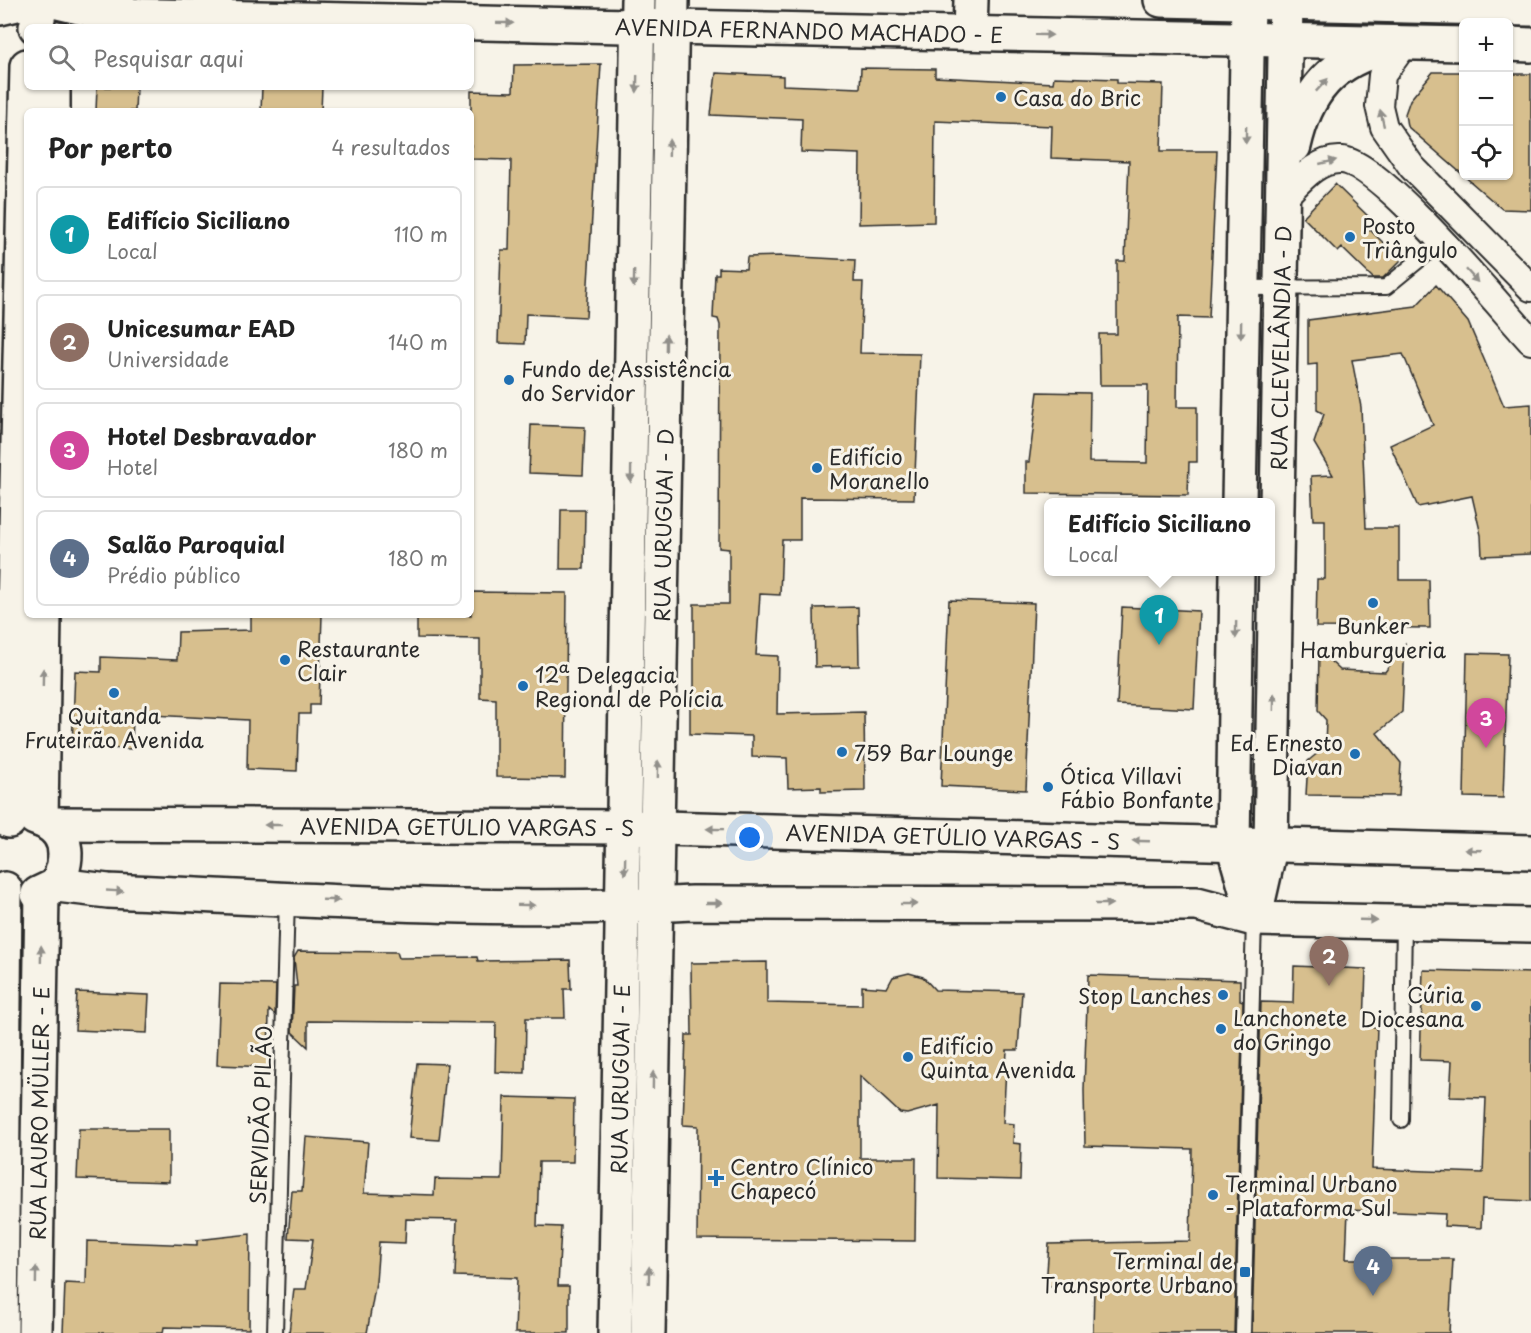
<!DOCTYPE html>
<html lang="pt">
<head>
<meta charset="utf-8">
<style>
  body { margin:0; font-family:"Playpen Sans",sans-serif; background:#f2f2f2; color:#222 }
  .controls { position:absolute; right:18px; top:18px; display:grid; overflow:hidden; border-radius:9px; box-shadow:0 2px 4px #0004 }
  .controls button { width:54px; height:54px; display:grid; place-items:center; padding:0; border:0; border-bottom:2px solid #e0e0e0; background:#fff; color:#222; font:30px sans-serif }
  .you { position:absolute; left:750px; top:838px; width:21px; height:21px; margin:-15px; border:4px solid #fff; border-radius:50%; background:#1a73e8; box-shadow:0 0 0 9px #1a73e833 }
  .badge { display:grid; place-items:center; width:39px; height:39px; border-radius:50%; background:#d93025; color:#fff; font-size:20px; font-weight:700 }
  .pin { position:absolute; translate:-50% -50px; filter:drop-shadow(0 2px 3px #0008) }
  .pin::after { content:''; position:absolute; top:32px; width:21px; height:18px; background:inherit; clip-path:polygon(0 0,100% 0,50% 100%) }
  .popup { position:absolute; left:1044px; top:498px; width:231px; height:78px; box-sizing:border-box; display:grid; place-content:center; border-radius:9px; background:#fff; filter:drop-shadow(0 2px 4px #0005); font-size:20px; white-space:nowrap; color:#767676 }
  .popup b { font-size:22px; color:#222 }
  .popup::after { content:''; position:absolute; left:50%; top:100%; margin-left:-12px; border:12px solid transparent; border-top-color:#fff }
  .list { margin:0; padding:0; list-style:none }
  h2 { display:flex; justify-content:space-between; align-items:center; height:78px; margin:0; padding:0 24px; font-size:26px }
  h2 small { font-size:20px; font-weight:400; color:#767676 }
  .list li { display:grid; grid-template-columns:39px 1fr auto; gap:18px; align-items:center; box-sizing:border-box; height:96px; margin:0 12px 12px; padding:0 12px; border:2px solid #e0e0e0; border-radius:9px }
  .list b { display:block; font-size:22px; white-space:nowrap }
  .list p { margin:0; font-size:20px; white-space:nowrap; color:#767676 }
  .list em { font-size:20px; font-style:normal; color:#767676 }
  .icon { flex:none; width:33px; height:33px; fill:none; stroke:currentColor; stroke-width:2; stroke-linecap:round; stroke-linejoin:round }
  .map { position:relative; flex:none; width:1531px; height:1333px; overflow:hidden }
  .search { position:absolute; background:#fff; box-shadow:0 2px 4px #0004; left:24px; top:24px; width:450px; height:66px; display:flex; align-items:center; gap:15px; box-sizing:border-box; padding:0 21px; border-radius:9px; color:#767676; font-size:22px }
  .panel { position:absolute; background:#fff; box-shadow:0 2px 4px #0004; left:24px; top:108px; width:450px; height:510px; border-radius:9px }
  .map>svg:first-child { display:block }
  .building { fill:#d7bf8e; stroke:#2b2b2b; stroke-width:1.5 }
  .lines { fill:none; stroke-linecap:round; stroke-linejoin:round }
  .service-casing { stroke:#2b2b2b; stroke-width:18 }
  .minor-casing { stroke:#2b2b2b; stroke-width:30 }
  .tertiary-casing { stroke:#2b2b2b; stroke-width:38 }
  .primary-casing { stroke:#2b2b2b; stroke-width:38 }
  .service { stroke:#f7f3e8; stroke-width:14 }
  .minor { stroke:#f7f3e8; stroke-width:26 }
  .tertiary { stroke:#f7f3e8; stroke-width:33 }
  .primary { stroke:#f7f3e8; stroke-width:33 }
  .oneway { fill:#918f8a }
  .poi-dot { fill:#1f6fb2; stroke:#f7f3e8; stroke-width:2 }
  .labels { text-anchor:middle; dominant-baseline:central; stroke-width:6; stroke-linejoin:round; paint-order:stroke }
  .street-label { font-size:21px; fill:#2b2b2b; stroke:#f7f3e8 }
  .poi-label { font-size:21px; fill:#2b2b2b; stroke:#f7f3e8; text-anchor:start }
</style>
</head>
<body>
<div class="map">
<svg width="1531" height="1333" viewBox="0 0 1531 1333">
  <rect width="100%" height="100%" fill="#f7f3e8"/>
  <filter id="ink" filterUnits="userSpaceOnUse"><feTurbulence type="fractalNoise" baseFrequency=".0167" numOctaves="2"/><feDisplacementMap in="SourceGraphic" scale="12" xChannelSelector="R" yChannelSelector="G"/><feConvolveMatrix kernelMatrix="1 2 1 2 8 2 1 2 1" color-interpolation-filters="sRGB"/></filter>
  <g filter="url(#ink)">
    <!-- building -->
    <path class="building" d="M 601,64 L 586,317 L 526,314 L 525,344 L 498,343 L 501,250 L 509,250 L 511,160 L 471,159 L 471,91 L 513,92 L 514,65 Z
      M 861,68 L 935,69 L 935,77 L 1053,83 L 1054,77 L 1117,79 L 1117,83 L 1163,84 L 1161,151 L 1217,151 L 1209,318 L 1178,317 L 1177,407 L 1197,407 L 1197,462 L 1189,462 L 1188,495 L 1026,493 L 1026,462 L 1029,462 L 1038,392 L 1090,393 L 1089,462 L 1147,463 L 1148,385 L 1100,385 L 1099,334 L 1117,334 L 1117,261 L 1125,261 L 1129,161 L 1051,158 L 1052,126 L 935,121 L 934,222 L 859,224 L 860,154 L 801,152 L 802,119 L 711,115 L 716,73 L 783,76 L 783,85 L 860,88 Z
      M 1433,72 L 1464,72 L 1464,176 L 1509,176 L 1509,74 L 1531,74 L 1531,210 L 1502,209 L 1407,126 L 1405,114 L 1410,100 Z
      M 97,87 L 136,87 L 135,111 L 96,111 Z
      M 262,87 L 322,87 L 321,111 L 261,111 Z
      M 1335,184 L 1372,220 L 1366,226 L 1401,260 L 1383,278 L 1373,278 L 1342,248 L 1338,252 L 1303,217 Z
      M 782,256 L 855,260 L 854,282 L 863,282 L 860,353 L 920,354 L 914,499 L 800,498 L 800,540 L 782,540 L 780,595 L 760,594 L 756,655 L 778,656 L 777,714 L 864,712 L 865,791 L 821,792 L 821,787 L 788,788 L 787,758 L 752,757 L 752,736 L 690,734 L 690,700 L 694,700 L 694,604 L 729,604 L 729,549 L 719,548 L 720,325 L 718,319 L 713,318 L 715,274 L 719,274 L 719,268 L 746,269 L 747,257 Z
      M 1436,285 L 1468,322 L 1504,406 L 1531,404 L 1531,554 L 1482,556 L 1481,535 L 1472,496 L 1418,507 L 1390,445 L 1433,425 L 1403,354 L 1352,360 L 1361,407 L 1366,528 L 1399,528 L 1399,580 L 1429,580 L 1430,628 L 1316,627 L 1317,579 L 1325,579 L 1325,520 L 1313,520 L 1311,476 L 1333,475 L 1314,443 L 1324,414 L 1317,410 L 1317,364 L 1308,365 L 1308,320 L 1416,306 Z
      M 531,425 L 585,427 L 583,475 L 529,473 Z
      M 561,510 L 585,510 L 584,569 L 560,569 Z
      M 471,592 L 567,593 L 565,778 L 496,777 L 496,699 L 480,698 L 480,639 L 417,638 L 417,615 L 471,615 Z
      M 949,600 L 1034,603 L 1026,790 L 941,786 Z
      M 858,607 L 859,666 L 815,667 L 814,608 Z
      M 1122,607 L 1199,611 L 1194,709 L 1117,705 Z
      M 251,615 L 322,615 L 319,705 L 310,705 L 310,714 L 299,714 L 297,771 L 247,769 L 248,720 L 133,714 L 132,749 L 72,747 L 75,671 L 101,672 L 101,657 L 177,660 L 178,632 L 251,630 Z
      M 1405,644 L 1402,712 L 1377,733 L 1401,763 L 1399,796 L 1306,795 L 1308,761 L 1325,747 L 1326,720 L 1318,711 L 1319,651 L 1340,670 L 1385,672 Z
      M 1467,653 L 1508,654 L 1503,798 L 1464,797 Z
      M 298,951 L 397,952 L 399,958 L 477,957 L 478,961 L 570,960 L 571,989 L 564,989 L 565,1018 L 526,1018 L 525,1073 L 495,1072 L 496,1023 L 308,1021 L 308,1047 L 292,1032 L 294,986 L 297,986 L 294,958 Z
      M 767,962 L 767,1003 L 862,1005 L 862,986 L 887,988 L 893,977 L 909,973 L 923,977 L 935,990 L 1022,992 L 1018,1050 L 1007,1050 L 1003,1123 L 1014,1124 L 1013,1143 L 1021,1144 L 1020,1180 L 938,1178 L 939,1105 L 907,1114 L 900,1113 L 860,1076 L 860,1158 L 916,1158 L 915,1241 L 697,1239 L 698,1126 L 683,1125 L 686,1035 L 692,1035 L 691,963 Z
      M 1294,966 L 1366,969 L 1364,1026 L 1377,1027 L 1372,1169 L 1483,1173 L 1486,1098 L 1450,1097 L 1452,1061 L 1420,1060 L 1423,970 L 1531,973 L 1531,1201 L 1482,1199 L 1481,1228 L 1444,1226 L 1445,1214 L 1348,1210 L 1346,1259 L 1453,1259 L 1449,1333 L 1252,1333 L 1261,1002 L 1293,1003 Z
      M 1088,975 L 1240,980 L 1240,1000 L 1243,1001 L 1234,1333 L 1093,1333 L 1094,1286 L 1046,1286 L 1049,1244 L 1190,1241 L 1192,1149 L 1085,1146 L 1084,1090 Z
      M 220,984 L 276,985 L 275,1015 L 269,1010 L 268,1067 L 217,1065 Z
      M 77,992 L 149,995 L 147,1033 L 75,1030 Z
      M 417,1063 L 447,1064 L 439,1140 L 409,1138 Z
      M 504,1097 L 574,1099 L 573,1162 L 539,1162 L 537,1226 L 561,1227 L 558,1286 L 569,1286 L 569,1333 L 515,1333 L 517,1278 L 455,1276 L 457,1220 L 406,1219 L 405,1243 L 379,1242 L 376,1282 L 367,1333 L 289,1333 L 294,1289 L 306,1289 L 313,1239 L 288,1238 L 292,1191 L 302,1191 L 306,1137 L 368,1142 L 364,1193 L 434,1195 L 435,1179 L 502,1180 Z
      M 79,1129 L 169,1129 L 169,1182 L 77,1179 Z
      M 250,1234 L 249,1329 L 164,1327 L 163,1333 L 63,1333 L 65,1283 L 86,1284 L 87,1241 L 197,1245 L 197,1240 Z"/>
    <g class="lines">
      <defs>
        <path id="service" d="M 1243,288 L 1386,287 L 1441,242
          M 1401,1120 L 1404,921
          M 275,1333 L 287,898
          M 1243,1333 L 1254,919"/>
        <path id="minor" d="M 1406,42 L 1382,75 L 1379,106 L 1384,127 L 1412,167 L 1531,288
          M 1283,198 C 1299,182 1317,158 1342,160 C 1381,163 1499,306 1531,341"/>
        <g id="tertiary">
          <path id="s1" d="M 49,0 L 113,15 L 1464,44"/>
          <path d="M 1161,0 L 1531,9"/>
          <path d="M 0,8 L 34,0"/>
          <path d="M 36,27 L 42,0"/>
          <path d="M 970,33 L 971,0"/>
          <path d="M 1508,44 L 1531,45"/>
          <path d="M 53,111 L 53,87"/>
          <path d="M 1294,146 C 1306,92 1332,60 1388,47"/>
          <path d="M 1239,502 L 1248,0"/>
          <path d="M 1237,572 L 1233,844 L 1253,914"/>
          <path d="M 35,818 C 70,829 70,857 57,885 L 38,894"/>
          <path d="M 41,820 L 44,615"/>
          <path d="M 9,821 L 27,66"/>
          <path id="s2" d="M 50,824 L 626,827 L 1531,852"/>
          <path d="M 57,885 L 108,891 C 302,899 498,914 692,903 L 1197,904 L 1254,919 L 1531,925"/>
          <path id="s3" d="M 1254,919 L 1271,844 L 1286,0"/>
          <path d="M 1,1333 L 5,889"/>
          <path id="s4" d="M 35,1333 L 42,893"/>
        </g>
        <g id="primary">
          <path id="s5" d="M 615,1333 L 638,0"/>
          <path id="s6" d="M 648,1333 L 672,0"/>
        </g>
      </defs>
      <!-- service casing -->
      <use href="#service" class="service-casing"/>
      <!-- minor casing -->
      <use href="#minor" class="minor-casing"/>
      <!-- tertiary casing -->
      <use href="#tertiary" class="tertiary-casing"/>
      <!-- primary casing -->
      <use href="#primary" class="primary-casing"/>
      <!-- service -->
      <use href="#service" class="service"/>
      <!-- minor -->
      <use href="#minor" class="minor"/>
      <!-- tertiary -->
      <use href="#tertiary" class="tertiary"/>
      <!-- primary -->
      <use href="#primary" class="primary"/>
    </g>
    <!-- one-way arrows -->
    <defs><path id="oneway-solid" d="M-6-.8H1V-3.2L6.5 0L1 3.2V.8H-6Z" transform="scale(1.5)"/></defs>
    <g class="oneway">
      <use href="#oneway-solid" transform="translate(505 23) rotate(1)"/>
      <use href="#oneway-solid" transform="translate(1044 35) rotate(1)"/>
      <use href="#oneway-solid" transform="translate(637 84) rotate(91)"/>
      <use href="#oneway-solid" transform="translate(1322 85) rotate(-47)"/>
      <use href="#oneway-solid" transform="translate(1382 118) rotate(-103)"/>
      <use href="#oneway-solid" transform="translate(1246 135) rotate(91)"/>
      <use href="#oneway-solid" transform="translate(669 148) rotate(-89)"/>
      <use href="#oneway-solid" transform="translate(1328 162) rotate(-13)"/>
      <use href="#oneway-solid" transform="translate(1472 276) rotate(48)"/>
      <use href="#oneway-solid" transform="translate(634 279) rotate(91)"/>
      <use href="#oneway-solid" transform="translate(1241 330) rotate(91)"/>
      <use href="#oneway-solid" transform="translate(666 343) rotate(-89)"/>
      <use href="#oneway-solid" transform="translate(631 474) rotate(91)"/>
      <use href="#oneway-solid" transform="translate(1236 630) rotate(91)"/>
      <use href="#oneway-solid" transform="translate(43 677) rotate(-89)"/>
      <use href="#oneway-solid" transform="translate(1274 702) rotate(-89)"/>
      <use href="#oneway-solid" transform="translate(658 769) rotate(-89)"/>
      <use href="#oneway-solid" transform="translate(273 825) rotate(180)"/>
      <use href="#oneway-solid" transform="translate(715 829) rotate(-179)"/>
      <use href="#oneway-solid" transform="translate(1141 841) rotate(-178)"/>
      <use href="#oneway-solid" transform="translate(1473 850) rotate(-178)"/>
      <use href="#oneway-solid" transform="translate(625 866) rotate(91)"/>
      <use href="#oneway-solid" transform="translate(115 891) rotate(3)"/>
      <use href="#oneway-solid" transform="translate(331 900) rotate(2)"/>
      <use href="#oneway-solid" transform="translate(714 903)"/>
      <use href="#oneway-solid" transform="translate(909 904)"/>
      <use href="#oneway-solid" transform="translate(1104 904)"/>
      <use href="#oneway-solid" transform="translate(526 905) rotate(1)"/>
      <use href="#oneway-solid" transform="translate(1368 920) rotate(2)"/>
      <use href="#oneway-solid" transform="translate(41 954) rotate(-89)"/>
      <use href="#oneway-solid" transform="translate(653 1080) rotate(-89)"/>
      <use href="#oneway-solid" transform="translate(36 1275) rotate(-89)"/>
      <use href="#oneway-solid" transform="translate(649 1275) rotate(-89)"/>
    </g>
  </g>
  <!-- markers -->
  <g class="poi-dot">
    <circle cx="1001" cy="97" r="6"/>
    <circle cx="1350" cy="237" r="6"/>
    <circle cx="509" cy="380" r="6"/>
    <circle cx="817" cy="468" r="6"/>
    <circle cx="1373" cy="603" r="6"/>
    <circle cx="285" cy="660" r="6"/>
    <circle cx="523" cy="686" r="6"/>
    <circle cx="114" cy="693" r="6"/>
    <circle cx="842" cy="752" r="6"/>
    <circle cx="1355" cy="754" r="6"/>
    <circle cx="1048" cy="787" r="6"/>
    <circle cx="1223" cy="995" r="6"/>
    <circle cx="1476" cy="1006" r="6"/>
    <circle cx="1221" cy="1029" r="6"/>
    <circle cx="908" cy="1057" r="6"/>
    <path d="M713 1169h6v6h6v6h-6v6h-6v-6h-6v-6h6z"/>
    <circle cx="1213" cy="1195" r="6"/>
    <rect x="1239" y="1266" width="12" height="12" rx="3"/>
  </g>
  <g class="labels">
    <!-- street labels -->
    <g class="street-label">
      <text stroke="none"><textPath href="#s1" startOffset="762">AVENIDA FERNANDO MACHADO - E</textPath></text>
      <text stroke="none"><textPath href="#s3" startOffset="573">RUA CLEVELÂNDIA - D</textPath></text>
      <text stroke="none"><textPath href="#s6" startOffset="808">RUA URUGUAI - D</textPath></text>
      <text stroke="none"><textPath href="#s2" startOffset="417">AVENIDA GETÚLIO VARGAS - S</textPath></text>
      <text stroke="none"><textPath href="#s2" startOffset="903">AVENIDA GETÚLIO VARGAS - S</textPath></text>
      <text stroke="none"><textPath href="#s5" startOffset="254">RUA URUGUAI - E</textPath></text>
      <text stroke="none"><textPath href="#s4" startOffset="220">RUA LAURO MÜLLER - E</textPath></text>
      <text transform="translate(260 1115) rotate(-88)">SERVIDÃO PILÃO</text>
    </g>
    <!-- poi labels -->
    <g class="poi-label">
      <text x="1013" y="97">Casa do Bric</text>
      <text x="1362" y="225">Posto<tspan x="1362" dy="24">Triângulo</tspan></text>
      <text x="521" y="368">Fundo de Assistência<tspan x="521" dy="24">do Servidor</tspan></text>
      <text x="829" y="456">Edifício<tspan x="829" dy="24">Moranello</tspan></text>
      <text x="1373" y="625" text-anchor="middle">Bunker<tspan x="1373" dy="24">Hamburgueria</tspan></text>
      <text x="297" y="648">Restaurante<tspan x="297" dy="24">Clair</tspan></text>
      <text x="535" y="674">12ª Delegacia<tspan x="535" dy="24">Regional de Polícia</tspan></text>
      <text x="114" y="715" text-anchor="middle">Quitanda<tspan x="114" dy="24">Fruteirão Avenida</tspan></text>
      <text x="1343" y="742" text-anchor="end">Ed. Ernesto<tspan x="1343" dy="24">Diavan</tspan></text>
      <text x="854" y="752">759 Bar Lounge</text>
      <text x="1060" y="775">Ótica Villavi<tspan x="1060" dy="24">Fábio Bonfante</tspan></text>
      <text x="1464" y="994" text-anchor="end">Cúria<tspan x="1464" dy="24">Diocesana</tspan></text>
      <text x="1211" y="995" text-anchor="end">Stop Lanches</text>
      <text x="1233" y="1017">Lanchonete<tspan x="1233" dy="24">do Gringo</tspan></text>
      <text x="920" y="1045">Edifício<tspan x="920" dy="24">Quinta Avenida</tspan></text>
      <text x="730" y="1166">Centro Clínico<tspan x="730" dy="24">Chapecó</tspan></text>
      <text x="1225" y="1183">Terminal Urbano<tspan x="1225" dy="24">- Plataforma Sul</tspan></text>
      <text x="1233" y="1260" text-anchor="end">Terminal de<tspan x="1233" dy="24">Transporte Urbano</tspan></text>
    </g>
  </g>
</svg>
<div class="controls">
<button>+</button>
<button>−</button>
<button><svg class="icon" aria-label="locate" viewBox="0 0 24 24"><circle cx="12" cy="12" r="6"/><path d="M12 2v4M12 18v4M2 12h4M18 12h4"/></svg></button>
</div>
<div class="you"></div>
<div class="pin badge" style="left:1159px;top:645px;background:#0f9aa8">1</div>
<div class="popup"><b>Edifício Siciliano</b>Local</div>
<div class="pin badge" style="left:1329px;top:986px;background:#8d6e63">2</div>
<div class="pin badge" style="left:1486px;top:748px;background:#d1479c">3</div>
<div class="pin badge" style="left:1373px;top:1296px;background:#5c6f8a">4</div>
<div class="search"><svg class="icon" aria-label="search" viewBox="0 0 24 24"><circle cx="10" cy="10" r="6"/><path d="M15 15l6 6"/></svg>Pesquisar aqui</div>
<section class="panel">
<h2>Por perto<small>4 resultados</small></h2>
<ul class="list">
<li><span class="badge" style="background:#0f9aa8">1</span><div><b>Edifício Siciliano</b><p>Local</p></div><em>110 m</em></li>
<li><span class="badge" style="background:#8d6e63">2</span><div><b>Unicesumar EAD</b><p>Universidade</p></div><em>140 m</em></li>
<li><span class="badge" style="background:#d1479c">3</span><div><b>Hotel Desbravador</b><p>Hotel</p></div><em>180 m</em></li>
<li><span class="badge" style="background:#5c6f8a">4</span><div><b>Salão Paroquial</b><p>Prédio público</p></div><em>180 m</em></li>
</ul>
</section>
</div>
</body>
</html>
